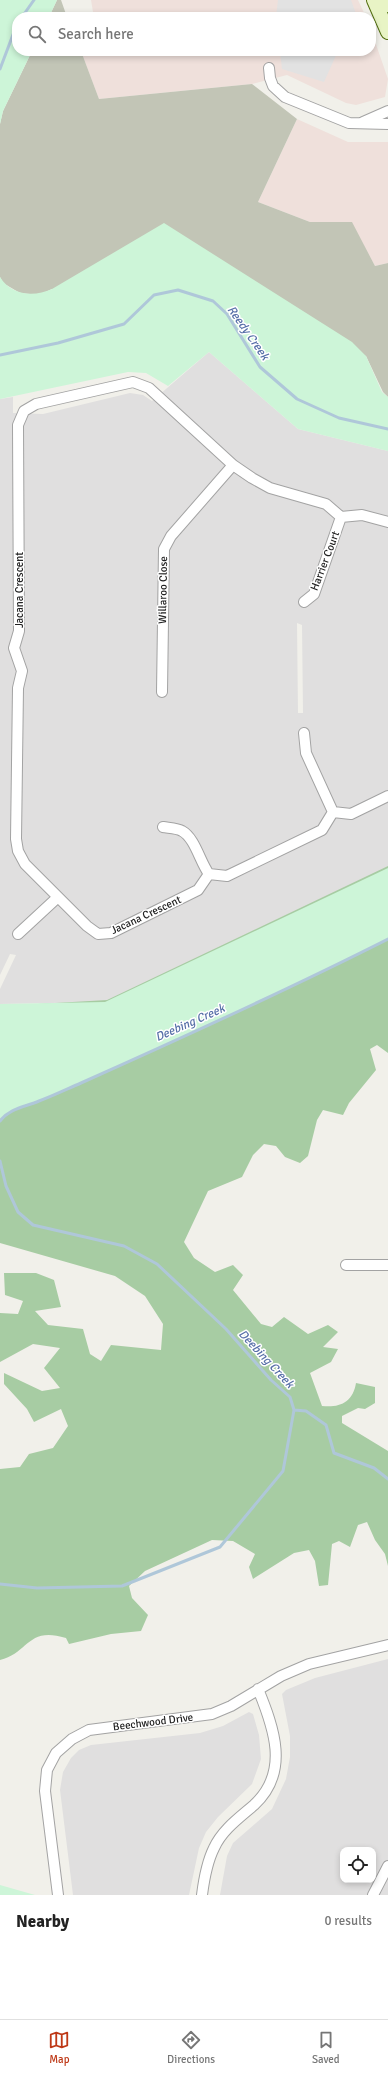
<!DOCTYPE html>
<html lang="en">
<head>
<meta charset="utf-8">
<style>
  body { margin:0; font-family:Signika,sans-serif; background:#f2f2f2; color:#222 }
  .controls { position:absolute; right:12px; bottom:12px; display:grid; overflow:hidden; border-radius:8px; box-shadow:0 2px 6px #0003 }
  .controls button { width:36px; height:36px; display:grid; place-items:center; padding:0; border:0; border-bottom:1px solid #e0e0e0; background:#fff; color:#222; font:20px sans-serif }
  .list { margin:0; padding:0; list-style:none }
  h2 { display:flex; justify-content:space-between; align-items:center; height:52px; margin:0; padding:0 16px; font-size:17px }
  h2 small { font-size:13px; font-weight:400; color:#767676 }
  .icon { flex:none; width:22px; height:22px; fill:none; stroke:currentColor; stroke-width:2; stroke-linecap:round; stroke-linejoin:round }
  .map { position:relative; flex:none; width:388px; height:1895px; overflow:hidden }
  .search { position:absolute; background:#fff; box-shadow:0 2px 6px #0003; left:12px; right:12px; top:12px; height:44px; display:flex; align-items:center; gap:10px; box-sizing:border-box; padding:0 14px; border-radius:16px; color:#767676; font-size:15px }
  .sheet { height:124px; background:#fff }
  nav { display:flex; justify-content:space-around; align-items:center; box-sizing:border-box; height:56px; border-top:1px solid #e0e0e0; background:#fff; font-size:11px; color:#767676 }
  nav a { display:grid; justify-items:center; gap:2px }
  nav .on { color:#be3816 }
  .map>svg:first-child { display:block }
  .residential { fill:#e0dfdf; fill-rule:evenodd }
  .commercial { fill:#efe0db }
  .construction { fill:#c2c5b6 }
  .forest { fill:#a7cca3 }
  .park { fill:#cdf5d8 }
  .parking { fill:#e2e2e2 }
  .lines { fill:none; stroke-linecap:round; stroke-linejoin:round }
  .stream { stroke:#afc7d9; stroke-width:3 }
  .minor-casing { stroke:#a3a3a3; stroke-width:12 }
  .secondary-casing { stroke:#537011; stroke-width:16 }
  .minor { stroke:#fff; stroke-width:10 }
  .secondary { stroke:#e8f4c5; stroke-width:14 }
  .labels { text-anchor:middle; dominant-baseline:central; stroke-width:3; stroke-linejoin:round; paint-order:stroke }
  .street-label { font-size:11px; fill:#222; stroke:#fff }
  .water-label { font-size:12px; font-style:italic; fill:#576fa8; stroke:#fff }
</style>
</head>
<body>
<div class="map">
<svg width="388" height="1895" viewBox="0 0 388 1895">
  <rect width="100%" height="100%" fill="#f1f0ea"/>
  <!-- residential -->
  <path class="residential" d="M 209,352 L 298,429 L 388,451 L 388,868 L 105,1002 L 0,1004 L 0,989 L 16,955 L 10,954 L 0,975 L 0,399 L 13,397 L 13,413 L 43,414 L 130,393 L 143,395 L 152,401 ZM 297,623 L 302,625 L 303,713 L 298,713 Z
    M 388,1659 L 388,1895 L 220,1895 L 227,1856 L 233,1843 L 272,1809 L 286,1779 L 290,1757 L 290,1736 L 282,1694 L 286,1690 L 315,1678 ZM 343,1850 L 373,1850 L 373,1880 L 343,1880 Z
    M 249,1712 L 253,1714 L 259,1735 L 261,1759 L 252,1784 L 218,1817 L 206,1832 L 199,1848 L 189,1895 L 73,1895 L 60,1790 L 63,1772 L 71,1758 L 79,1750 L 91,1745 L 200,1733 L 223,1726 Z"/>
  <!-- commercial -->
  <path class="commercial" d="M 91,0 L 358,0 L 366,17 L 78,17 L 93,12 Z
    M 371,30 L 388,79 L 385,97 L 356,105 L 346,103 L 287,75 L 252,84 L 99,99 L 81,51 L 371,51 Z
    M 297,119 L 348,142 L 388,142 L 388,263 L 375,266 L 351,222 L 310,222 L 258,202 Z"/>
  <!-- construction -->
  <path class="construction" d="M 57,0 L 61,0 L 67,17 L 49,17 Z
    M 32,51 L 81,51 L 99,99 L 252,84 L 297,119 L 258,202 L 310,222 L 352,222 L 375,266 L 388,263 L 388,397 L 383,392 L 366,356 L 52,289 L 39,295 L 20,293 L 3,283 L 0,277 L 0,124 L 3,111 Z"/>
  <!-- forest -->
  <path class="forest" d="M 388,866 L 388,1053 L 377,1045 L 370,1049 L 376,1070 L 349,1103 L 343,1115 L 323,1110 L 317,1120 L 308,1156 L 300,1163 L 285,1157 L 276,1146 L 264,1144 L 253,1155 L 242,1177 L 208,1191 L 184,1242 L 194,1258 L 215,1272 L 233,1265 L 243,1275 L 233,1290 L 261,1324 L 272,1327 L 284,1317 L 308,1334 L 328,1325 L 338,1332 L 323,1347 L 338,1349 L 331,1362 L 310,1373 L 322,1406 C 340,1408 353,1402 356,1383 L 375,1387 L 375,1403 L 365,1409 L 358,1408 L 342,1416 L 342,1423 L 388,1451 L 388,1566 L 385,1554 L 375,1540 L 367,1522 L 358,1525 L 350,1547 L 339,1541 L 332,1544 L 328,1585 L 319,1586 L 315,1561 L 309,1550 L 294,1553 L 253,1579 L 249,1567 L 255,1554 L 233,1541 L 212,1540 L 145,1571 L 129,1586 L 132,1598 L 148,1615 L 141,1631 L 111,1634 L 69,1644 L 66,1638 C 27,1626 29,1653 0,1660 L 0,1469 L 20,1467 L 29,1454 L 53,1448 L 68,1426 L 61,1409 L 34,1422 L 27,1409 L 4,1384 L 4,1373 L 42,1391 L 60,1388 L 44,1368 L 60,1348 L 33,1344 L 0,1362 L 0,1313 L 18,1314 L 23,1301 L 5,1295 L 4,1273 L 36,1273 L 54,1280 L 61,1307 L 35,1311 L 48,1325 L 83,1329 L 90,1354 L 101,1361 L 111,1345 L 161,1350 L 163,1324 L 145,1296 L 115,1276 L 0,1243 L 0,1046 L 38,1004 L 107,1000 Z"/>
  <!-- park -->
  <path class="park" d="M 0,0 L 57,0 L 49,17 L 17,17 L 17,51 L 32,51 L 3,111 L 0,124 Z
    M 164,223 L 352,342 L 366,356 L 382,392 L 388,397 L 388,451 L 298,429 L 209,352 L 168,386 L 146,373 L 128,372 L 0,399 L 0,277 C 12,296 34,297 52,289 Z
    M 388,868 L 388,939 C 287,990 184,1037 81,1083 C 67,1089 53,1096 39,1101 C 25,1107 10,1108 0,1121 L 0,1004 L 105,1002 Z
    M 0,1885 L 35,1895 L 0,1895 Z"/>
  <!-- parking -->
  <path class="parking" d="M 278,0 L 351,0 L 357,17 L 276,17 Z
    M 280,51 L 338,51 L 324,82 L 282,69 Z"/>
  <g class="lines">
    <!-- stream -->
    <path class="stream" d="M 22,17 L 34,0
      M 0,69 L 17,24
      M 0,355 L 58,343 L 124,324 L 154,295 L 178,290 L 213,301 L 227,314 L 260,367 L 297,399 L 339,418 L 388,429
      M 0,1121 C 10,1108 25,1107 39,1101 C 53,1096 67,1089 81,1083 C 184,1037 287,990 388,939
      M 0,1161 L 6,1186 L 18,1212 L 33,1225 L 124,1246 L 157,1264 L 226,1329 L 271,1380 L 290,1397 L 294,1410 L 283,1471 L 220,1547 L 122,1586 L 37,1588 L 0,1584
      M 294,1410 L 306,1411 L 326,1425 L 334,1453 L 374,1468 L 388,1479"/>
    <defs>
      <path id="minor" d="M 269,68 L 270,78 L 273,86 L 285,97 L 349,123 L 388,124
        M 363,122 L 388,111
        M 388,522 L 362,515 L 341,517 L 326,504 L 270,488 L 252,478 L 233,465 L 149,388 L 133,382 L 36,404 L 24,411 L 18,425 L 19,631 L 14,648 L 22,671 L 18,688 L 16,839 L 18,851 L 25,864 L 87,926 L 98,934 L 111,933 L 198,890 L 209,874 L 227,876 L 322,830 L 333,812 L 351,814 L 388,796
        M 304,602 L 314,594 L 341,517
        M 162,692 L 164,549 L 171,536 L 233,465
        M 304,733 L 306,753 L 333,812
        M 163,827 C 168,828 177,828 182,831 C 195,838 200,862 209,874
        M 18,934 L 58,897
        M 346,1265 L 388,1265
        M 58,1895 L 45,1791 L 47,1770 L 56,1753 L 72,1739 L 89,1730 L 212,1714 L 231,1706 L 281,1676 L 309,1664 L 388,1645
        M 202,1895 C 204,1879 207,1862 214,1848 C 222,1830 239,1818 254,1805 C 290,1772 274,1728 258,1689
        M 373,1895 L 388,1866"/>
      <path id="secondary" d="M 374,0 L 388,32
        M 385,0 L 388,5"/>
    </defs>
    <!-- minor casing -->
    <use href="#minor" class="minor-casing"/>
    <!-- secondary casing -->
    <use href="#secondary" class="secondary-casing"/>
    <!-- minor -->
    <use href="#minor" class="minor"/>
    <!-- secondary -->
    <use href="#secondary" class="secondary"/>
  </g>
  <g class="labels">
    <!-- street labels -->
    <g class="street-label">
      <text transform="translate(325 561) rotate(-69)">Harrier Court</text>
      <text transform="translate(19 590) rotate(-90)">Jacana Crescent</text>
      <text transform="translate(163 590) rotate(-89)">Willaroo Close</text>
      <text transform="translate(146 915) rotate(-25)">Jacana Crescent</text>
      <text transform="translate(153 1722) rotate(-7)">Beechwood Drive</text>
    </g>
    <!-- water labels -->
    <g class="water-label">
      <text transform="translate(248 333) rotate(55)">Reedy Creek</text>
      <text transform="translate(190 1023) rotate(-24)">Deebing Creek</text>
      <text transform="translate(266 1359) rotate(47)">Deebing Creek</text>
    </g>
  </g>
</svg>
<div class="controls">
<button><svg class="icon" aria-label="locate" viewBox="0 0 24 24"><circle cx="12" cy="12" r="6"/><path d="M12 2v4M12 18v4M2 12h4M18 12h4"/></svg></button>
</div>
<div class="search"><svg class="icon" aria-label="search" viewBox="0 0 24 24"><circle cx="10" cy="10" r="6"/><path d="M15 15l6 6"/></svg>Search here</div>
</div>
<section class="sheet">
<h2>Nearby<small>0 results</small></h2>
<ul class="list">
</ul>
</section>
<nav>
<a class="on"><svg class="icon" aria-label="map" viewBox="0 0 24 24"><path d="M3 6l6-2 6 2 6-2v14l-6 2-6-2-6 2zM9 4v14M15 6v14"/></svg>Map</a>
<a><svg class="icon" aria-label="directions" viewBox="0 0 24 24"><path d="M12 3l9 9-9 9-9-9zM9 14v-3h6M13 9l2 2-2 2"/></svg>Directions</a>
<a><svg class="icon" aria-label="saved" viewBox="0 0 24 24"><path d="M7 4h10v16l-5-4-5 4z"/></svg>Saved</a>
</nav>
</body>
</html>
